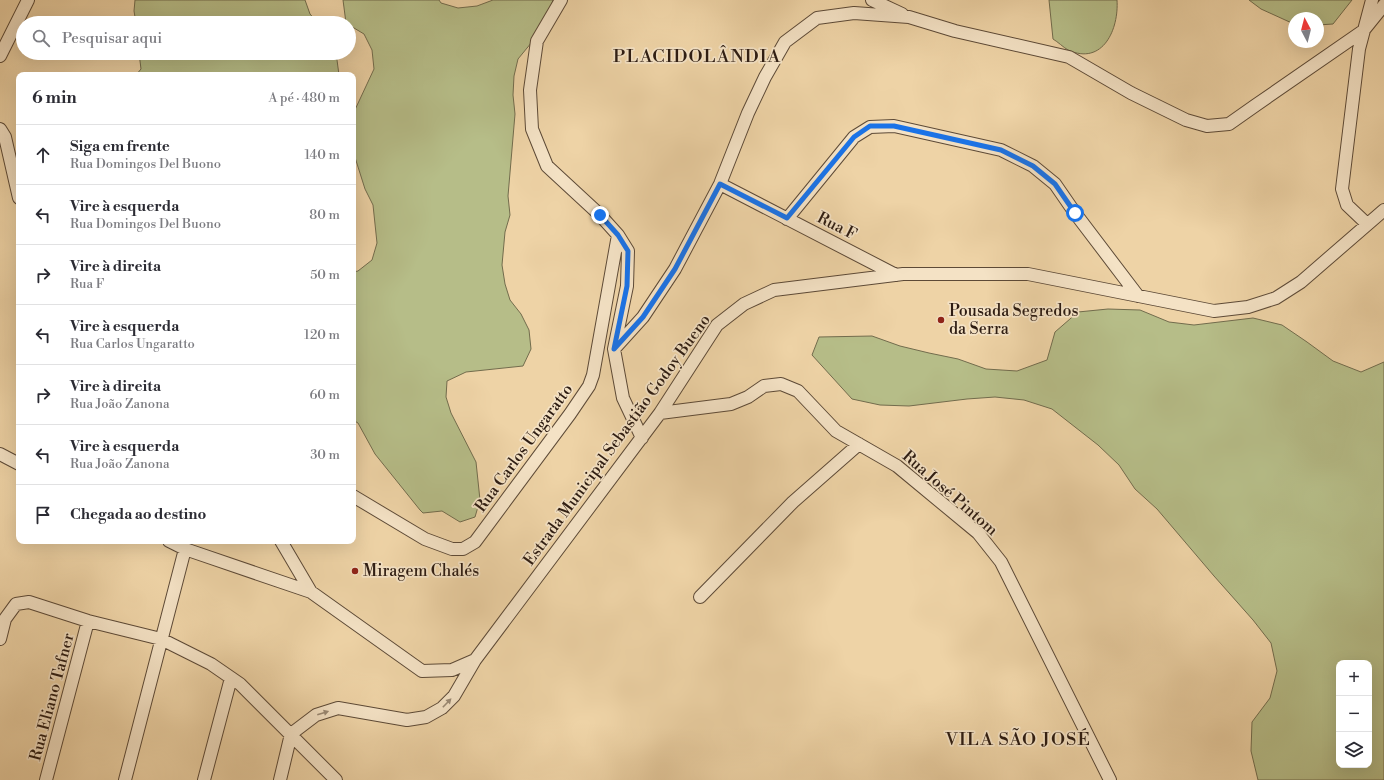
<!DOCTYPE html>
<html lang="pt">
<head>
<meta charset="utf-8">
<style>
  body { margin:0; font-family:"Libre Bodoni",serif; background:#f7f7f7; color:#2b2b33 }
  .controls { position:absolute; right:12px; bottom:12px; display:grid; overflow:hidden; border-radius:8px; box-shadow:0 4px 16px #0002 }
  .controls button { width:36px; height:36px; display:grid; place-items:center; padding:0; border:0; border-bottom:1px solid #e1e1e2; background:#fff; color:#2b2b33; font:20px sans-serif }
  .compass { position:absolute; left:1288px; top:12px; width:36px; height:36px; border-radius:50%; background:#fff; box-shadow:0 4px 16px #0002; rotate:353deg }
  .stop { position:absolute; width:12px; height:12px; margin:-9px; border:3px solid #1a73e8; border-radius:50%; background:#fff }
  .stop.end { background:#1a73e8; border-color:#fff; box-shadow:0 1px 4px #0008 }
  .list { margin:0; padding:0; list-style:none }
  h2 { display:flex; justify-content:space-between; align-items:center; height:52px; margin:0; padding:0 16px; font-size:17px }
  h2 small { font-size:13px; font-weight:400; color:#7c7c81 }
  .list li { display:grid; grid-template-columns:26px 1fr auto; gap:12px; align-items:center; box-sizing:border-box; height:60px; padding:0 16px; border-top:1px solid #e1e1e2 }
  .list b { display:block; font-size:15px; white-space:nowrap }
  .list p { margin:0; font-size:13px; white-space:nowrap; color:#7c7c81 }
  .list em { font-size:13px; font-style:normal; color:#7c7c81 }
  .icon { flex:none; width:22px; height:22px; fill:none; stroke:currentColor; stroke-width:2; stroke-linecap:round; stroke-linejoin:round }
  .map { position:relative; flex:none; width:1384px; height:780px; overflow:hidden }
  .search { position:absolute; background:#fff; box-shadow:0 4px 16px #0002; left:16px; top:16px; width:340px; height:44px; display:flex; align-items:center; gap:10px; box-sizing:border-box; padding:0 14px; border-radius:22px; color:#7c7c81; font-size:15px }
  .panel { position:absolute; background:#fff; box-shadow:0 4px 16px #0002; left:16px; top:72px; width:340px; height:472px; border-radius:8px }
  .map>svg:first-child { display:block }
  .green { fill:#b6bd88; stroke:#726c4d; fill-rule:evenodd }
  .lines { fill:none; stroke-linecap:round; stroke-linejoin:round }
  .minor-casing { stroke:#5d4a37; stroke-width:14 }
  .minor { stroke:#f4e2c5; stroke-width:12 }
  .oneway { fill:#9a8974 }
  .route { stroke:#1a73e8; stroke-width:5 }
  .poi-dot { fill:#8f2418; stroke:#f4e2c5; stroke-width:1.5 }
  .labels { text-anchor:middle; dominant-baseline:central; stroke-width:3.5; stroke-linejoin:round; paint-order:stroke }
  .street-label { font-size:16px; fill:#2d1c12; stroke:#f4e2c5 }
  .poi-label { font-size:16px; fill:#2d1c12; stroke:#f4e2c5; text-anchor:start }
  .quarter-label { font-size:18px; letter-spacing:1px; fill:#2d1c12; stroke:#f4e2c5 }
</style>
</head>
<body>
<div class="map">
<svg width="1384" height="780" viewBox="0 0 1384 780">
  <rect width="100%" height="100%" fill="#eed3a6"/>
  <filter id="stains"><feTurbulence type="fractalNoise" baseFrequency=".005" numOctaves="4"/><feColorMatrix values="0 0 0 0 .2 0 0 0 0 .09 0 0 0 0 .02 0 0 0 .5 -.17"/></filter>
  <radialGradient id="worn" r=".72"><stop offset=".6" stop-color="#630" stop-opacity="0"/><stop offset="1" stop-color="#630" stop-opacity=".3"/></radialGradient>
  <!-- green -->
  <path class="green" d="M 135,0 L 305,0 L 310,14 L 318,23 L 136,23 L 134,11 Z
    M 343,0 L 439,0 L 441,3 L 458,8 L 477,6 L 493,0 L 553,0 L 549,14 L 541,31 L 518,59 L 514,76 L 513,95 L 515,114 L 508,196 L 510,215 L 505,232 L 502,265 L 505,284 L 510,300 L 521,314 L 529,330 L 531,349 L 523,366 L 466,372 L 447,381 L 446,397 L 451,413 L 476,462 L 480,500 L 475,517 L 460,522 L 442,511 L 423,513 L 420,510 L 375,454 L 358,423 L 353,420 L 353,272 L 358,271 L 372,260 L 377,243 L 373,205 L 365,189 L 353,151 L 353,114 L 374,69 L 372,50 L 364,34 L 349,25 L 349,23 L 346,23 Z
    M 1049,0 L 1117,0 C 1119,29 1103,66 1068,50 C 1063,47 1058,42 1053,39 Z
    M 1249,0 L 1352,0 L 1333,24 L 1318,25 L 1318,18 L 1294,18 L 1294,24 L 1261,9 Z
    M 139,53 L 335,53 L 337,60 L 339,75 L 136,75 L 141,69 Z
    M 1108,309 L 1140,310 L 1169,322 L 1194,325 L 1253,318 L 1282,325 L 1307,342 L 1333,361 L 1361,372 L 1384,362 L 1384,780 L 1258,780 L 1251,751 L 1252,722 L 1270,698 L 1277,671 L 1271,643 L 1253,620 L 1214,576 L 1157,509 L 1135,489 L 1119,465 L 1098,445 L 1052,409 L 1024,400 L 995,397 L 967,399 L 909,406 L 880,405 L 852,399 L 812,355 L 819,337 L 872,336 L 900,346 L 929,353 L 958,359 L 986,369 L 1017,371 L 1047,360 L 1055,332 L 1078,312 ZM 1339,663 L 1369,663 L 1369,765 L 1339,765 Z"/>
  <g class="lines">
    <defs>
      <path id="minor" d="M 561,0 L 537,41 L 530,90 L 532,129 L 547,166 L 600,215 L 618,235 L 628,251 L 627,286 L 614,349 L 623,398 L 642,438
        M 872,0 L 902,14
        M 0,56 L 28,0
        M 0,129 L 5,137 L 19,198
        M 720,184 L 896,275
        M 787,219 L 854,137 L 870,127 L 894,126 L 1001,150 L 1033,166 L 1055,184 L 1075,213 L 1138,296
        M 1367,224 L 1347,205 L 1342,189 L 1359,49 L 1372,0
        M 614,349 L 643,317 L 675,269 L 720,184 L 748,113 L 765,77 L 785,42 L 817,18 L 854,13 L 909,17 L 955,31 L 1069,57 L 1131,93 L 1186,120 L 1207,126 L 1229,124 L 1256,105 L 1363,31 L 1384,5
        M 660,413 L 731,404 L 748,397 L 764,386 L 781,384 L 798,391 L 836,431 L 897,466 L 978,533 L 1001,562 L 1110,780
        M 0,454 L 19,464
        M 353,496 L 425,539 L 452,549 L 463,549 L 475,542 L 570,414 L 589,386 L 593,375 L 618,235
        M 169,541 L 185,549 L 311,592 L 422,671 L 452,670 L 475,660 L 660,413 L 717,325 L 744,304 L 774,290 L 903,274 L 1028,274 L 1214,311 L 1248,307 L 1276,298 L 1301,282 L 1384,210
        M 281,541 L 311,592
        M 700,597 L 793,502 L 859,444
        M 0,639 L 5,619 L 16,604 L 29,602 L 88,621 L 161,639 L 211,664 L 240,684 L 336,780
        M 46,780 L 88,621
        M 125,780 L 185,549
        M 204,780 L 231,678
        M 280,780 L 291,734 L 316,715 L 338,708 L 407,720 L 426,717 L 442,708 L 454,696 L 475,660"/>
    </defs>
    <!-- minor casing -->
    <use href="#minor" class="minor-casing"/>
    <!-- minor -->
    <use href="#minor" class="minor"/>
  </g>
  <!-- one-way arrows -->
  <defs><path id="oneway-solid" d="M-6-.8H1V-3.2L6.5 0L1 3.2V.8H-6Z"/></defs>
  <g class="oneway">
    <use href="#oneway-solid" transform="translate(447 703) rotate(-46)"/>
    <use href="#oneway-solid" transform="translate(323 713) rotate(-17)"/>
  </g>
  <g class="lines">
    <!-- route -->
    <path class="route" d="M 600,215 L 618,235 L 628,251 L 627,286 L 614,349 L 643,317 L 675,269 L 720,184 L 787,218 L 854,137 L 870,126 L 894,126 L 1001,150 L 1033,166 L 1055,184 L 1075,213"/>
  </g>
  <!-- markers -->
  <g class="poi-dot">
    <circle cx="941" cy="320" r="4"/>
    <circle cx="355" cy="571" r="4"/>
  </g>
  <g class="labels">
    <!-- street labels -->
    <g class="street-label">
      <text transform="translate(837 226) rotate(27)">Rua F</text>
      <text transform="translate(617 440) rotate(-54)">Estrada Municipal Sebastião Godoy Bueno</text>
      <text transform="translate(524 448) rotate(-54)">Rua Carlos Ungaratto</text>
      <text transform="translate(950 493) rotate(41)">Rua José Pintom</text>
      <text transform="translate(52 697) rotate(-75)">Rua Eliano Tafner</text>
    </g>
    <!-- poi labels -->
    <g class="poi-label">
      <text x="949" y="311">Pousada Segredos<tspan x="949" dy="18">da Serra</tspan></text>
      <text x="363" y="571">Miragem Chalés</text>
    </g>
    <!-- quarter labels -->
    <g class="quarter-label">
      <text x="697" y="56">PLACIDOLÂNDIA</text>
      <text x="1018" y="739">VILA SÃO JOSÉ</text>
    </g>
  </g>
  <rect width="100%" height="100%" filter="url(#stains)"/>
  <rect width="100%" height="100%" fill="url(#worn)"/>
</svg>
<div class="controls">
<button>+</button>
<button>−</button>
<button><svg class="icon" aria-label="layers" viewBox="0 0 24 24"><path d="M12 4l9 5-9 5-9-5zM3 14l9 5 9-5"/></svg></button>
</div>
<svg class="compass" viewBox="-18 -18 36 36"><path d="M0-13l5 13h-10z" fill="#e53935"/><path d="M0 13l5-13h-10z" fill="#7c7c81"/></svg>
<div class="stop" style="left:1075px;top:213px"></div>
<div class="stop end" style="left:600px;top:215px"></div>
<div class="search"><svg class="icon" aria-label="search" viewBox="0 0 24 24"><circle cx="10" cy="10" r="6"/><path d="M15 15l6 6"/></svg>Pesquisar aqui</div>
<section class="panel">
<h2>6 min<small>A pé · 480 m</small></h2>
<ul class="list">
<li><svg class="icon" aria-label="ahead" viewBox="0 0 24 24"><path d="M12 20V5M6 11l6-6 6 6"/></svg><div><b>Siga em frente</b><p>Rua Domingos Del Buono</p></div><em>140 m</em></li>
<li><svg class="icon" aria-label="left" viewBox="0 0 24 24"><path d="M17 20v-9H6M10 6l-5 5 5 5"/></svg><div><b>Vire à esquerda</b><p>Rua Domingos Del Buono</p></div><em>80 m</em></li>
<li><svg class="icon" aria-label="right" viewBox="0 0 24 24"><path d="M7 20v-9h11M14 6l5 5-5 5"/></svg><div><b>Vire à direita</b><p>Rua F</p></div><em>50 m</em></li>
<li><svg class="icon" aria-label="left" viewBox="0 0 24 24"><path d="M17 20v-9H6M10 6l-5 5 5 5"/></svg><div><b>Vire à esquerda</b><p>Rua Carlos Ungaratto</p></div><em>120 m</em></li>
<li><svg class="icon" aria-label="right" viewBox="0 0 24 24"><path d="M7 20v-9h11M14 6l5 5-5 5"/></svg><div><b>Vire à direita</b><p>Rua João Zanona</p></div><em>60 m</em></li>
<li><svg class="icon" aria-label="left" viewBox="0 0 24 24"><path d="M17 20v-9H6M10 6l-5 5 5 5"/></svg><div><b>Vire à esquerda</b><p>Rua João Zanona</p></div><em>30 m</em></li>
<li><svg class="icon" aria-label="arrive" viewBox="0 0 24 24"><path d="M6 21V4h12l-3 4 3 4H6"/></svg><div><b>Chegada ao destino</b></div></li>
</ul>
</section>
</div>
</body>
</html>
